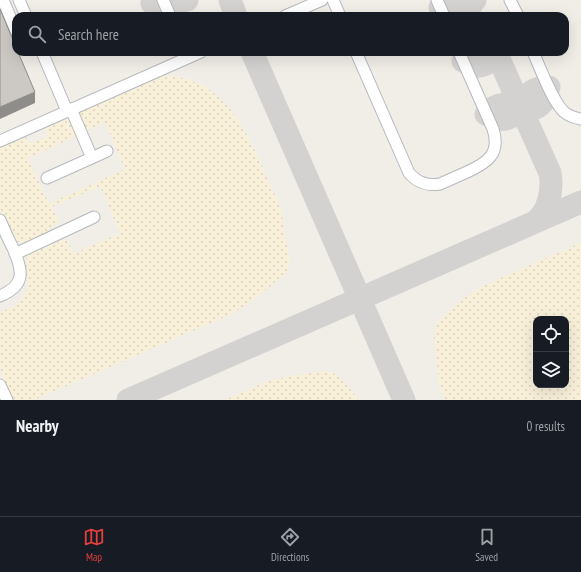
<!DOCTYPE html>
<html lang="en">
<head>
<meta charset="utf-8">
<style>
  body { margin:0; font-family:"PT Sans Narrow",sans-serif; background:#20242c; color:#f1f3f6 }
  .controls { position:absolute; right:12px; bottom:12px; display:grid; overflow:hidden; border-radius:8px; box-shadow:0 4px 16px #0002 }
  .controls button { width:36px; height:36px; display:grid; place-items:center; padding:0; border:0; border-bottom:1px solid #363941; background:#171b24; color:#f1f3f6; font:20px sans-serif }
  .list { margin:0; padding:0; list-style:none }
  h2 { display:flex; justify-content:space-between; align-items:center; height:52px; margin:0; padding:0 16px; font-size:17px }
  h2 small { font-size:13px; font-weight:400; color:#9ea1a6 }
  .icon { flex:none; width:22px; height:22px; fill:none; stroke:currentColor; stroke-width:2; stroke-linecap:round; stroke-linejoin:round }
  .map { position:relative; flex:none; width:581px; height:400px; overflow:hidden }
  .search { position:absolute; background:#171b24; box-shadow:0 4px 16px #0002; left:12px; right:12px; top:12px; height:44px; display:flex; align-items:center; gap:10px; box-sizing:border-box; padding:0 14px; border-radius:12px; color:#9ea1a6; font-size:15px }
  .sheet { height:116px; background:#171b24 }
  nav { display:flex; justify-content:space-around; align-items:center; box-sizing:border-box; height:56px; border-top:1px solid #363941; background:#171b24; font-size:11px; color:#9ea1a6 }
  nav a { display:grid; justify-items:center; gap:2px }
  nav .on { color:#e23f3d }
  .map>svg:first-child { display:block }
  .sand { fill:url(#sand-dots); fill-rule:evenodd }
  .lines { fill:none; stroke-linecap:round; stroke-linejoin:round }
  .taxiway { stroke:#d4d2d0; stroke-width:23 }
  .minor-casing { stroke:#b5b8bc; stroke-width:13 }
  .minor { stroke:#fff; stroke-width:11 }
  .shaded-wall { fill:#8f8d8a }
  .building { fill:#ccc9c5; stroke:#8f8d8a }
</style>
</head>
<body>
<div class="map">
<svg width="581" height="400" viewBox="0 0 581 400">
  <defs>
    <pattern id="sand-dots" width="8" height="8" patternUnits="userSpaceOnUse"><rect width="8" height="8" fill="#f9f0da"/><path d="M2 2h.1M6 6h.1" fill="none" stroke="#d8d0be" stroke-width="1.8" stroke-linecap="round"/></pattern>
  </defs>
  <rect width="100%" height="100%" fill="#f1eee8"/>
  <!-- sand -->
  <path class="sand" d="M 164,76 C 172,75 178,77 185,79 C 194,82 203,84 210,90 C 239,111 253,146 267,178 C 271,188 277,198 280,208 C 283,219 284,230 286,241 C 287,249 291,260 288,268 C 286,275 279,279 274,283 C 259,296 245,307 227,316 L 34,400 L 17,400 L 14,399 L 9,392 L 4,381 L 0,367 L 0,312 C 6,310 12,308 17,304 C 22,299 27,292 28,285 C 29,275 19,261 30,254 L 64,239 L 68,241 L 73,254 L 120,233 L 100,186 L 52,207 L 58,220 L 58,222 L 44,234 L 25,242 L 18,242 L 13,239 L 0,210 L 0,148 L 26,137 L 30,144 L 48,136 L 45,128 L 69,118 L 78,135 L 28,158 L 49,204 L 125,169 L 105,122 L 86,131 L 78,113 Z
    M 581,243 L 581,400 L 445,400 L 440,388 L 439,381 L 434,337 L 437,325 L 440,319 L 466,297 L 485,285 ZM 536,319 L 566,319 L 566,385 L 536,385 Z
    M 323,371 C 339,371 349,388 359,400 L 225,400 L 264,383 L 276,379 Z"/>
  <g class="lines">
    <!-- taxiway -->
    <path class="taxiway" d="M 154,0 L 152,3 L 178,2 L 187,0
      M 230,0 L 236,16
      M 447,0 L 440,7 C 452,13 467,13 475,0
      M 252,52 L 404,400
      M 473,52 L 467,56 L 463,61 C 466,63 470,65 473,66 C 483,68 494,61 498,52
      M 496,52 L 550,173 C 553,190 549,213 533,223
      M 486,114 C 508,89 527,123 543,102 C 546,98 548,92 549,87 C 539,87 530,90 525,99 C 523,101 523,105 522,107 C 518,115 506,121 498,119 C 493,118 490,116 486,114
      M 128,400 L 581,202"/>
    <defs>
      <path id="minor" d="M 3,0 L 16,31
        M 19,0 L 26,16
        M 163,0 L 170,16
        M 333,0 L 340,16
        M 437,0 L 444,16
        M 510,0 L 518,16
        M 285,16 L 322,0
        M 42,52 L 67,111
        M 356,52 L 409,173 C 418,183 427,186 440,184 C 449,180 458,176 467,172 C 487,163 501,154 493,129 L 459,52
        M 533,52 C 540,67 552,101 564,112 C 569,116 575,118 581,119
        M 71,109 L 92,158
        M 0,141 L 201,52
        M 47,178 L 107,151
        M 0,220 C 4,229 8,239 13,248 C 23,271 26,285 0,296
        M 15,254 L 94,217
        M 0,385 L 7,400"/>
    </defs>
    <!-- minor casing -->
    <use href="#minor" class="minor-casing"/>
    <!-- minor -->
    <use href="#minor" class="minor"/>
  </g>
  <!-- shaded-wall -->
  <path class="shaded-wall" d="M 35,92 L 35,103 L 0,119 L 0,107 Z"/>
  <!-- building -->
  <path class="building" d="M 0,9 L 16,47 L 16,52 L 18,52 L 35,92 L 0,107 Z"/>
</svg>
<div class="controls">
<button><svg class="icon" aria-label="locate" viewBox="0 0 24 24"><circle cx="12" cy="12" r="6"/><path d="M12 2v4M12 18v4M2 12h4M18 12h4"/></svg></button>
<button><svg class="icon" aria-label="layers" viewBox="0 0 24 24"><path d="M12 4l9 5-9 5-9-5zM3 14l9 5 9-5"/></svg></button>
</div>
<div class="search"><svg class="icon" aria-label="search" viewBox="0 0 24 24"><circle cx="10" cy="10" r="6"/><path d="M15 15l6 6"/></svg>Search here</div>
</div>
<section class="sheet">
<h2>Nearby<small>0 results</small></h2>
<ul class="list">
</ul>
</section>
<nav>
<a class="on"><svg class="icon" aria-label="map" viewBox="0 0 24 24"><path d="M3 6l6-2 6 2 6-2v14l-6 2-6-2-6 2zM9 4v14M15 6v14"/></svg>Map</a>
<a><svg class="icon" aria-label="directions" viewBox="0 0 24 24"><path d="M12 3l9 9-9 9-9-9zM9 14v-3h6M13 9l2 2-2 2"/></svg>Directions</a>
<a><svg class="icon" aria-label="saved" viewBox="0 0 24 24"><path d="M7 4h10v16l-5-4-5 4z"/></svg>Saved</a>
</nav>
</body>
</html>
